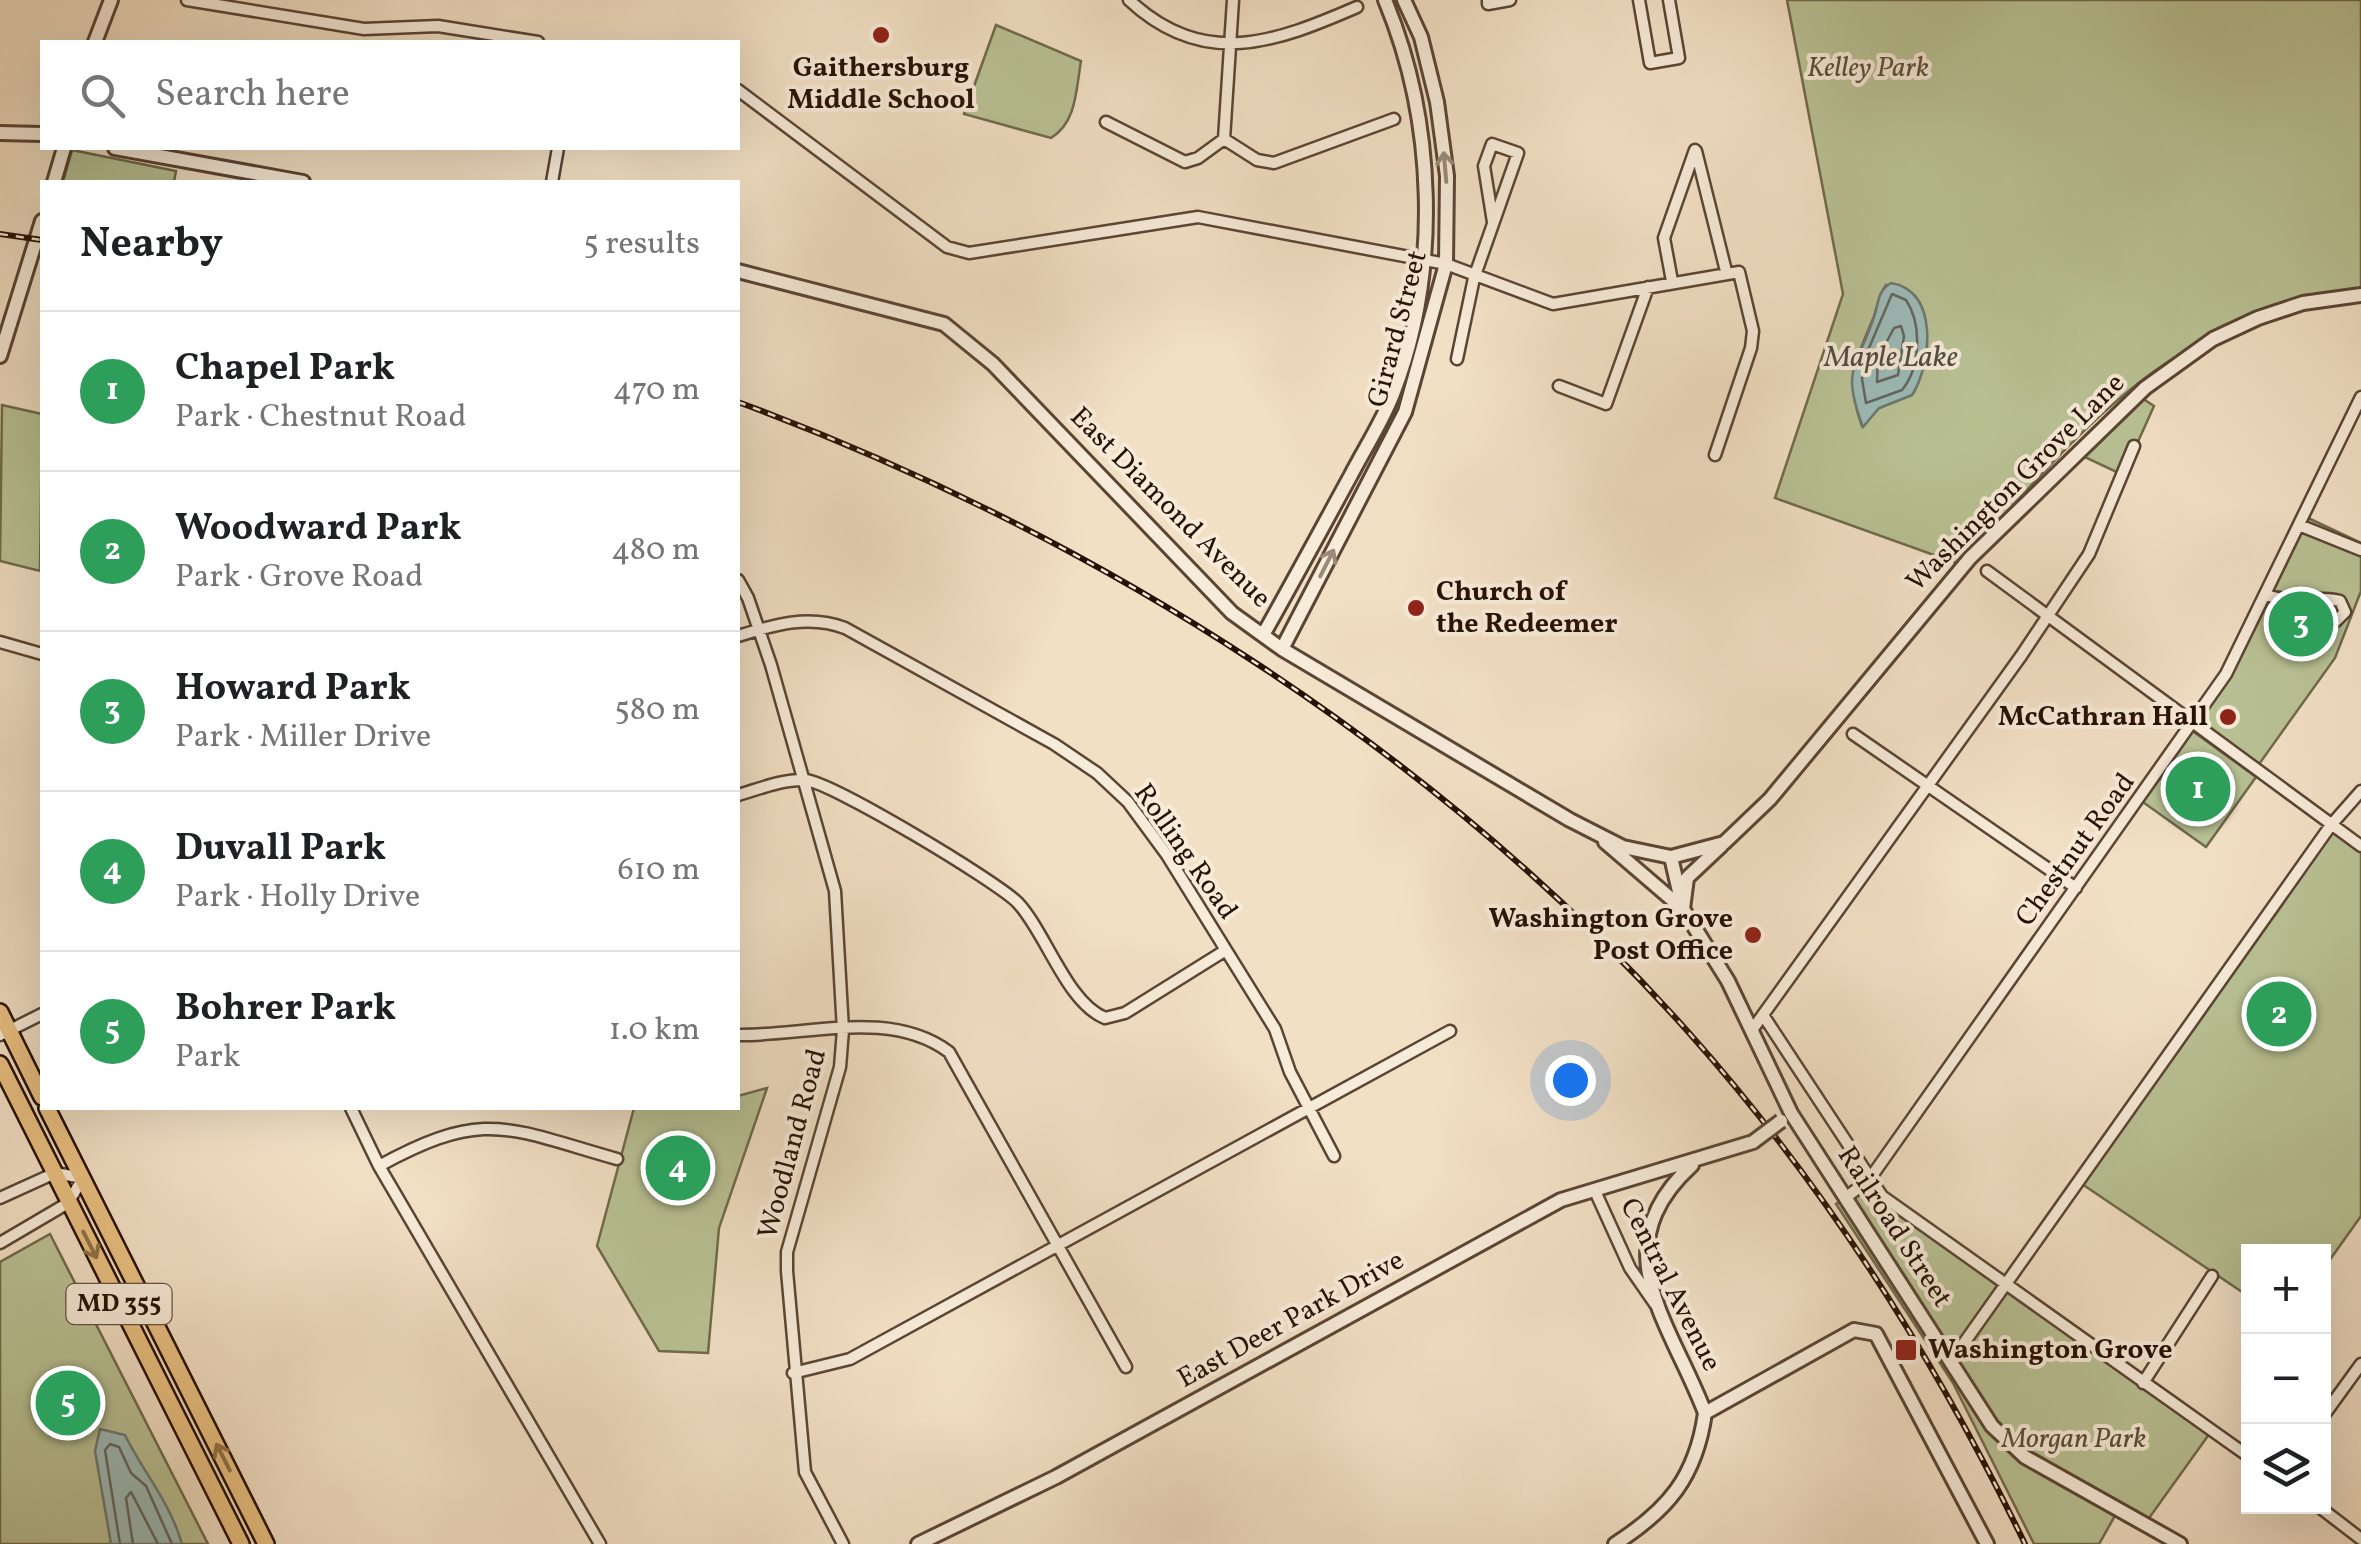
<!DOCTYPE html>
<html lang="en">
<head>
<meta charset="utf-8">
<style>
  body { margin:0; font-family:Vollkorn,serif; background:#f2f2f2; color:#202124 }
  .controls { position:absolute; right:30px; bottom:30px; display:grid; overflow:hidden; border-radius:0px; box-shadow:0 10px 40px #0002 }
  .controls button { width:90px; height:90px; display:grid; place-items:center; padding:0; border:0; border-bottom:2px solid #e0e0e0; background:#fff; color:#202124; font:50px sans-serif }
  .you { position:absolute; left:1570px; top:1080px; width:35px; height:35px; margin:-25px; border:8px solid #fff; border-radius:50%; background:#1a73e8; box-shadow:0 0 0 15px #1a73e833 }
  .badge { display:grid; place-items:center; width:65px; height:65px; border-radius:50%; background:#8f2418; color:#fff; font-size:32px; font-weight:700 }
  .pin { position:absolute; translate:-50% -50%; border:5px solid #fff; box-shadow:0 2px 10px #0006 }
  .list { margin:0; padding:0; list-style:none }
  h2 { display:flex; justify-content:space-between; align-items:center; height:130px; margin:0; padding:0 40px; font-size:42px }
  h2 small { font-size:32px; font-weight:400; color:#757577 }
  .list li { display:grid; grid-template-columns:65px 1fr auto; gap:30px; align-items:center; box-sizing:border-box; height:160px; padding:0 40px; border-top:2px solid #e0e0e0 }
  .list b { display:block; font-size:38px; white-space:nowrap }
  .list p { margin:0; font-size:32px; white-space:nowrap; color:#757577 }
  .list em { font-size:32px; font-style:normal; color:#757577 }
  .icon { flex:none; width:55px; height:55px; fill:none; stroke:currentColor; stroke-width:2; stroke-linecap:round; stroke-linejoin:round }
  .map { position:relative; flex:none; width:2361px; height:1544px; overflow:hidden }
  .search { position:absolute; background:#fff; box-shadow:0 10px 40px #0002; left:40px; top:40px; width:700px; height:110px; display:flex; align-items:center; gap:25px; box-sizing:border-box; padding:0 35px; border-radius:0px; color:#757577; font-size:38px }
  .panel { position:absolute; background:#fff; box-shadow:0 10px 40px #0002; left:40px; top:180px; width:700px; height:930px; border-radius:0px }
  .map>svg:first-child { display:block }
  .green { fill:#b9c295; stroke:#706a4c; stroke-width:2.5; fill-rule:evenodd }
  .water { fill:#9cbcba; stroke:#6d7871; stroke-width:2.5 }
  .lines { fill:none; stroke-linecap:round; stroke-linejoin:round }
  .shore { stroke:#62665f; stroke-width:2.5 }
  .minor-casing { stroke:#5a4534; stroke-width:15 }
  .tertiary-casing { stroke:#5a4534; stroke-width:18 }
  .primary-casing { stroke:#271104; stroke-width:20 }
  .minor { stroke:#f7ebd9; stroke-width:10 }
  .tertiary { stroke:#f7ebd9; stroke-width:12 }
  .primary { stroke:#e9c082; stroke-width:15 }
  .rail-casing { stroke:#271104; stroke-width:6 }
  .rail { stroke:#f7ebd9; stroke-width:2.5; stroke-dasharray:8; stroke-linecap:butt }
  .tertiary-bridge-casing { stroke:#5a4534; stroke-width:18; stroke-linecap:butt }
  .tertiary-bridge { stroke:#f7ebd9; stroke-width:12 }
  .oneway { stroke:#998979 }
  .oneway2 { stroke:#927149 }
  .poi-dot { fill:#8f2418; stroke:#f7ebd9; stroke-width:4 }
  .labels { text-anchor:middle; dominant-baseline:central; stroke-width:8; stroke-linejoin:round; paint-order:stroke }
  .shield { fill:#f7ebd9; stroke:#655244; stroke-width:2.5 }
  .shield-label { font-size:25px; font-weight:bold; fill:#271104 }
  .poi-label { font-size:28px; font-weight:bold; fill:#271104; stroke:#f7ebd9; text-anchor:start }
  .park-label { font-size:28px; font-style:italic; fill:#5a4f37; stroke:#f7ebd9 }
  .street-label { font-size:28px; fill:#271104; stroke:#f7ebd9 }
  .water-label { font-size:30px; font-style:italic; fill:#504d44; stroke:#f7ebd9 }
</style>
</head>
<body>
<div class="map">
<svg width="2361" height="1544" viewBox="0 0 2361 1544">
  <rect width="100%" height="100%" fill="#f2e0c5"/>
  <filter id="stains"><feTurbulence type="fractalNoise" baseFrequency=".002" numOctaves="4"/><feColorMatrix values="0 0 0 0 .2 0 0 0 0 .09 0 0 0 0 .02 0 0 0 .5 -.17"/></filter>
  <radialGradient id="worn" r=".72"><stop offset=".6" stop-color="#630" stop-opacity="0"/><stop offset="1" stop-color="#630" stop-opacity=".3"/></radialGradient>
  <!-- green -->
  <path class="green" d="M 1787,0 L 2361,0 L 2361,288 C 2290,301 2215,328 2156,370 C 2084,421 2019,500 1959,564 L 1775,498 L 1843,294 ZM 1886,285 C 1895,288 1909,289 1915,296 C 1934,317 1926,374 1912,395 L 1879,408 L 1862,426 C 1845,380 1854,365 1872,321 C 1878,309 1877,296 1886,285 Z
    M 996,25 L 1081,61 C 1076,89 1077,122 1051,138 L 964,114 Z
    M 72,150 L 176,171 L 174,182 L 63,182 Z
    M 2137,395 L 2154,406 L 2123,475 L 2076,453 Z
    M 2,405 L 42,414 L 40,571 L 0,561 Z
    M 2306,517 L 2361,543 L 2361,591 L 2335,658 L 2257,767 L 2195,723 Z
    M 2191,730 L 2256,777 L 2206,847 L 2140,800 Z
    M 2332,827 L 2361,848 L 2361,1216 L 2324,1268 L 2324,1252 L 2248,1252 L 2248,1296 L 2076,1180 Z
    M 767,1088 L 719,1228 L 708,1353 L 659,1351 L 597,1246 L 634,1108 L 738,1108 L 738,1096 Z
    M 1867,1186 L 2210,1433 L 2147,1521 L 2120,1507 L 2099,1544 L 2034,1544 L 1953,1383 L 1836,1204 Z
    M 50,1234 L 208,1544 L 0,1544 L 0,1262 Z"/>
  <!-- water -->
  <path class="water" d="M 1891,283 C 1939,290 1932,364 1912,395 L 1879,408 L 1863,427 C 1841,368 1856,370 1874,317 C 1879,303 1877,291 1891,283 Z
    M 100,1429 L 125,1435 C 143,1472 170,1502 182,1544 L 111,1544 L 95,1451 Z"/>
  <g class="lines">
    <!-- shore -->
    <path class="shore" d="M 1892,294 L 1906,300 C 1922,324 1921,367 1902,390 L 1866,403 L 1862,379 L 1866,355 Z
      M 1901,326 L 1904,336 L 1898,375 L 1877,382 L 1878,358 L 1894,328 Z
      M 120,1544 L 105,1450 L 110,1444 L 119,1447 L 131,1473 L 146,1486 L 172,1544
      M 133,1544 L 126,1498 L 131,1492 L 158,1544"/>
    <defs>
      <path id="minor" d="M 187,0 L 364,29 L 438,26 L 538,42
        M 1129,0 C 1204,70 1276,42 1357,7
        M 1488,0 L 1488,4 L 1510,0
        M 1639,0 L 1650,63 L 1679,58 L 1669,0
        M 738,90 L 947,247 L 969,253 L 1198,217 L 1446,264 L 1553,304 L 1739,272 L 1753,331 L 1751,348 L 1715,455
        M 1106,122 L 1185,162 L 1198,158 L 1224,139
        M 1224,139 L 1257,160 L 1274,163 L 1394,119
        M 1224,139 L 1233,0
        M 1696,151 L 1726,271
        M 552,182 L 558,148
        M 1672,281 L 1664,238 L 1695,150
        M 1457,359 L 1474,278 L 1518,153 L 1492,144 L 1484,166 L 1493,222
        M 1559,386 L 1606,404 L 1648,287
        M 2299,525 L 2361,550
        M 1987,571 L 2361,846
        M 738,580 L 748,598 L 771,665 L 835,891 L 843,1030 L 840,1067 L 787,1252 L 787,1271 L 805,1472 L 843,1544
        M 2265,595 C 2294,604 2313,595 2340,601 L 2345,612 L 2336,621 L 2317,618 L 2300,603
        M 738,636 C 773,625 809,614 845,628 L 1054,744 L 1097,773 L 1128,802 L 1167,855 L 1275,1029 L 1290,1072 L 1334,1156
        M 0,642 L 42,654
        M 1853,734 L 2076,888
        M 738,795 C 759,789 783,779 805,780 C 830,781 998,882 1018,903 C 1046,933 1067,1003 1105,1018 L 1125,1013 L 1226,950
        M 1763,1015 L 1882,1196 L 2248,1456
        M 1752,1030 L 2021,656 L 2089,554 L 2134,446
        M 0,1035 L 42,1014
        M 738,1035 C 807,1036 890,1008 949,1052 L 1126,1367
        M 351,1108 L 379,1166 L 600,1544
        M 379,1166 C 485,1108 507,1128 617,1159
        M 1595,1191 L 1630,1268 L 1655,1304
        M 0,1198 L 55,1173 L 83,1178 L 68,1203 L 0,1243
        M 1845,1198 L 1869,1180 L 2226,674 L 2361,397
        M 1952,1360 L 2331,825 L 2361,791
        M 793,1373 L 850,1359 L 1450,1031
        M 2143,1383 L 2212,1276
        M 2324,1415 L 2361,1364
        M 2318,1506 L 2361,1539"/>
      <path id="tertiary" d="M 95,42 L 111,0
        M 0,133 L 42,134
        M 115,148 L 303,182
        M 54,182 L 64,148
        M 738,271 L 944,324 L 993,364 L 1232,613 L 1282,649 L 1570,820 L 1623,847 L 1671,857 L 1724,843 L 1770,799 L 1970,558 L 2145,388 L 2213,339 L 2258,318 L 2303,303 L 2361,295
        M 0,356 L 42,221
        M 1263,635 C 1293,582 1322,528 1351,475 C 1365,448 1382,422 1393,394 C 1441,271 1435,120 1385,0
        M 1282,649 L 1405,412 L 1446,264 L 1447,176 L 1437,102 L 1421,37 L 1404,0
        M 1605,842 L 1683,909 L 1728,981 L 1791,1113 L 1992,1426 L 2025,1457 L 2180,1544
        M 1671,857 L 1680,896
        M 1683,909 L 1687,878 L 1721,846
        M 1705,1413 L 1854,1330 L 1876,1334 L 1987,1544
        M 918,1544 L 1056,1477 L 1561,1200 L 1753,1142
        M 1615,1544 C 1668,1510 1696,1477 1705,1413 C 1671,1323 1601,1248 1692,1165"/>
      <path id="primary" d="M 0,1012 L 42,1097
        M 0,1064 L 241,1544
        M 47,1108 L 266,1544"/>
    </defs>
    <!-- minor casing -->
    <use href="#minor" class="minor-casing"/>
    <!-- tertiary casing -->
    <use href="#tertiary" class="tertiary-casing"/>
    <!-- primary casing -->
    <use href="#primary" class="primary-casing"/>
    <!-- minor -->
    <use href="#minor" class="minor"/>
    <!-- tertiary -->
    <use href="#tertiary" class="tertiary"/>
    <!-- primary -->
    <use href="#primary" class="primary"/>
    <defs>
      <path id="rail" d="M 0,234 L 42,240
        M 738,402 C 1092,533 1438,750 1690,1034 C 1826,1187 1936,1360 2025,1544"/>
    </defs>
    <!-- rail casing -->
    <use href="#rail" class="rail-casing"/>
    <!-- rail -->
    <use href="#rail" class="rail"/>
    <defs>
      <path id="tertiary-bridge" d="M 1753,1142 L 1781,1121"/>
    </defs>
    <!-- tertiary-bridge casing -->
    <use href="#tertiary-bridge" class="tertiary-bridge-casing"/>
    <!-- tertiary-bridge -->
    <use href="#tertiary-bridge" class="tertiary-bridge"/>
  </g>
  <!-- one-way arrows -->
  <defs><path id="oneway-shaft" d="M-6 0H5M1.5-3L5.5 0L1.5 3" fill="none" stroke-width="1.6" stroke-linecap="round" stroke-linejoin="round" transform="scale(2.5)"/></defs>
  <g class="oneway">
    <use href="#oneway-shaft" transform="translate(1445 167) rotate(-95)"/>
    <use href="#oneway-shaft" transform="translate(1327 563) rotate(-63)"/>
  </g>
  <g class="oneway2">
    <use href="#oneway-shaft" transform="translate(90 1245) rotate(63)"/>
    <use href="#oneway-shaft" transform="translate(223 1457) rotate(-117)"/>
  </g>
  <!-- markers -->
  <g class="poi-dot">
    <circle cx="881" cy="35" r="10"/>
    <circle cx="1416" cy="608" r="10"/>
    <circle cx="2228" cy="717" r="10"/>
    <circle cx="1753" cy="935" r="10"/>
    <rect x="1894" y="1338" width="24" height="24" rx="5"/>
  </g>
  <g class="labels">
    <!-- shield labels -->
    <rect class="shield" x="66.5" y="1284" width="105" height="40" rx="8"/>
    <g class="shield-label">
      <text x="119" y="1304">MD 355</text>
    </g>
    <!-- poi labels -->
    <g class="poi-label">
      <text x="881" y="68" text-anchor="middle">Gaithersburg<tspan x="881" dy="32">Middle School</tspan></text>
      <text x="1436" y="592">Church of<tspan x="1436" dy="32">the Redeemer</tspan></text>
      <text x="2208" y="717" text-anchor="end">McCathran Hall</text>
      <text x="1733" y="919" text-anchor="end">Washington Grove<tspan x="1733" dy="32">Post Office</tspan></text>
      <text x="1928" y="1350">Washington Grove</text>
    </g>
    <!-- park labels -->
    <g class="park-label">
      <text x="1868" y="68">Kelley Park</text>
      <text x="2074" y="1439">Morgan Park</text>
    </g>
    <!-- street labels -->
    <g class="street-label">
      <text transform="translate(1398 329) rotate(-75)">Girard Street</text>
      <text transform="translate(2016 483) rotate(-45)">Washington Grove Lane</text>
      <text transform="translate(1170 508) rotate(45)">East Diamond Avenue</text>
      <text transform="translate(2076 850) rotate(-54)">Chestnut Road</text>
      <text transform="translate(1185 852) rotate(55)">Rolling Road</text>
      <text transform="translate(793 1144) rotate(-75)">Woodland Road</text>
      <text transform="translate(1894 1227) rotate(57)">Railroad Street</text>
      <text transform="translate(1670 1285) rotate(63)">Central Avenue</text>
      <text transform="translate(1291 1320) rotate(-29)">East Deer Park Drive</text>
    </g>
    <!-- water labels -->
    <g class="water-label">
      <text x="1891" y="358">Maple Lake</text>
    </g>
  </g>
  <rect width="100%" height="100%" filter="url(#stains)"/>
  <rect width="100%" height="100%" fill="url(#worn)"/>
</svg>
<div class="controls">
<button>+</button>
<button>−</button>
<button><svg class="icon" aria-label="layers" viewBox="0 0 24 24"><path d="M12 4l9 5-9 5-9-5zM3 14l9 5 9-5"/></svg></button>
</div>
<div class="you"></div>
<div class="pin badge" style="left:2198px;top:789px;background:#2e9e5b">1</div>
<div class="pin badge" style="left:2279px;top:1014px;background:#2e9e5b">2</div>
<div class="pin badge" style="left:2301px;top:624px;background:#2e9e5b">3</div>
<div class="pin badge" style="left:678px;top:1168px;background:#2e9e5b">4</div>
<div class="pin badge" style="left:68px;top:1403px;background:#2e9e5b">5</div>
<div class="search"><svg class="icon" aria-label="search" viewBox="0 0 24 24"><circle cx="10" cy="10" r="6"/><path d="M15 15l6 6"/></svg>Search here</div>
<section class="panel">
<h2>Nearby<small>5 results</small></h2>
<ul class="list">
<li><span class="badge" style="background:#2e9e5b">1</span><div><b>Chapel Park</b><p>Park · Chestnut Road</p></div><em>470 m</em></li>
<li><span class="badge" style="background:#2e9e5b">2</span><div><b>Woodward Park</b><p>Park · Grove Road</p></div><em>480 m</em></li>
<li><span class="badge" style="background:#2e9e5b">3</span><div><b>Howard Park</b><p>Park · Miller Drive</p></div><em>580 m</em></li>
<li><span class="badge" style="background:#2e9e5b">4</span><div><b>Duvall Park</b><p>Park · Holly Drive</p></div><em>610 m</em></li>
<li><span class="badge" style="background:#2e9e5b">5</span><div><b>Bohrer Park</b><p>Park</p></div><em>1.0 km</em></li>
</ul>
</section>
</div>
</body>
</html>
